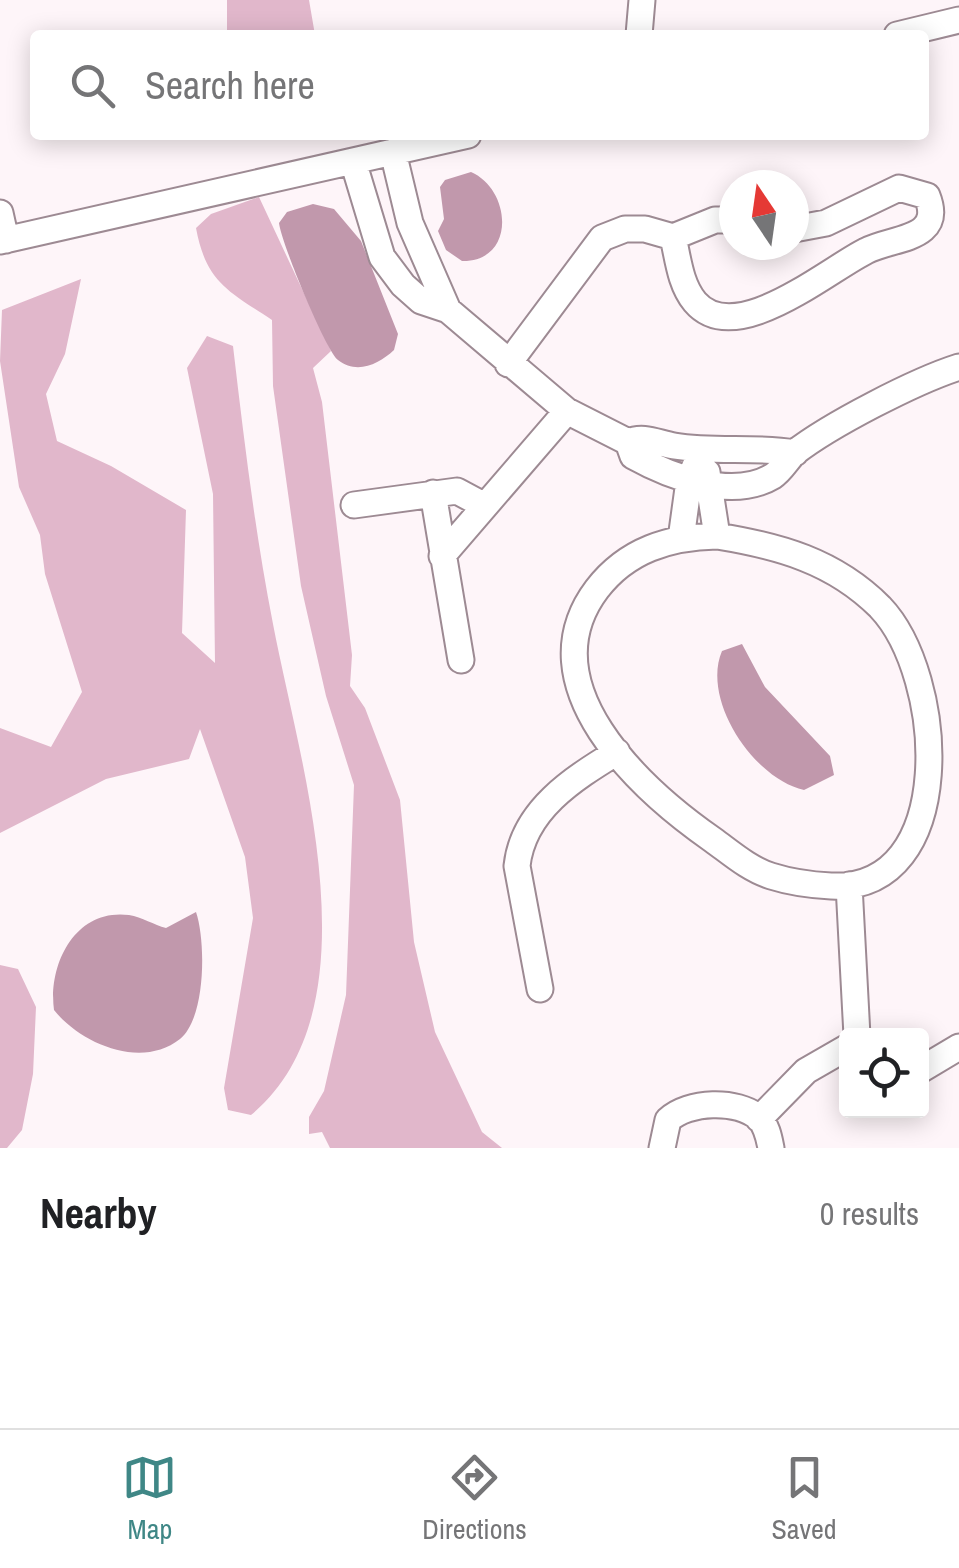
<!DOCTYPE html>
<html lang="en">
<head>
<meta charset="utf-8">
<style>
  body { margin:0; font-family:"Archivo Narrow",sans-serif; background:#f6f6f6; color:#202124 }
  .controls { position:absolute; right:30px; bottom:30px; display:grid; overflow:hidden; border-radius:10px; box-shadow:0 5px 25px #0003 }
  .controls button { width:90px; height:90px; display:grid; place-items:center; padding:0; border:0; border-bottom:2px solid #e0e0e0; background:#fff; color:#202124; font:50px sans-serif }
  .compass { position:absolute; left:719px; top:170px; width:90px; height:90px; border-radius:50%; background:#fff; box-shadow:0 5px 25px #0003; rotate:347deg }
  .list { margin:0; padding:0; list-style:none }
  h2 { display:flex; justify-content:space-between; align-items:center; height:130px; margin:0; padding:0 40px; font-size:42px }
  h2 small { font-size:32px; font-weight:400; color:#757577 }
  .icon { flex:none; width:55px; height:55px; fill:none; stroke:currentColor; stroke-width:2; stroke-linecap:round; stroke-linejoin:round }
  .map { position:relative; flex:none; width:959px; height:1148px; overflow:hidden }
  .search { position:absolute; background:#fff; box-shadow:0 5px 25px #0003; left:30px; right:30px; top:30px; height:110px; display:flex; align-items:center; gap:25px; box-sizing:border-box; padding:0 35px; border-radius:10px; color:#757577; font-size:38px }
  .sheet { height:280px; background:#fff }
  nav { display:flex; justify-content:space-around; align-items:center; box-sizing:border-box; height:140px; border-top:2px solid #e0e0e0; background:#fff; font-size:28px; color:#757577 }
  nav a { display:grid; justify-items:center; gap:5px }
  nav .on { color:#3f8786 }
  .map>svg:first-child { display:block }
  .forest { fill:#e1b7cb }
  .water { fill:#c198ac }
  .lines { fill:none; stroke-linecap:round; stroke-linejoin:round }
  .minor-casing { stroke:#9d8a93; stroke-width:29 }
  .minor { stroke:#fff; stroke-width:25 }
</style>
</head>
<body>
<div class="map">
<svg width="959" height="1148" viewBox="0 0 959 1148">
  <rect width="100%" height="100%" fill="#fef5f9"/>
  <!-- forest -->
  <path class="forest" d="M 227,0 L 309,0 L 315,35 L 227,35 Z
    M 259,197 L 331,351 L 313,368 L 322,402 L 352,655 L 350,686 L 365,708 L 400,800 L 414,942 L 435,1032 L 482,1132 L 502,1148 L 330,1148 L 322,1132 L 309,1134 L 309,1117 L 324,1091 L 346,995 L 354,785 L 326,696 L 301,586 L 273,386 L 272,320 C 228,291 206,282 196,228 L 211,214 Z
    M 81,279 L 65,354 L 46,394 L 57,441 L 111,466 L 186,510 L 182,633 L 215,663 L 213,494 L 187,368 L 207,336 L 233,346 C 244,440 255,532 273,624 C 299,762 380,1008 251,1115 L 228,1110 L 224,1088 L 253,918 L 245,857 L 200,729 L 189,759 L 106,779 L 0,833 L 0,728 L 51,747 L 82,692 L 45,574 L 40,535 L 19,487 L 0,361 L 2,310 Z
    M 0,965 L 18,969 L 36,1007 L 33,1074 L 22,1130 L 7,1148 L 0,1148 Z"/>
  <!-- water -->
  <path class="water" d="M 471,172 C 512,190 516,262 462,261 L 446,250 L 438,231 L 444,219 L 440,187 L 445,180 Z
    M 313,204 L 334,209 L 361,241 L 398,334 L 394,350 C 379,364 357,375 338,360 C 325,349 281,242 279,223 L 287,212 Z
    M 742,644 L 765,687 L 830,756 L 834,775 L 804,790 C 754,779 701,700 722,651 Z
    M 196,912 C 206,941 206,1018 180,1039 C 141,1070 80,1043 54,1010 C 48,966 74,908 129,915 C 142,917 154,925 166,928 Z"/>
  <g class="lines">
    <defs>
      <path id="minor" d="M 639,35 L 642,0
        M 897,35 L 959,20
        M 393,152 L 410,223 L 448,310
        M 353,161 L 382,257 L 403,285 L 421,301 L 448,310 L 567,411 L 628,442 L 633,456 C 669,476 732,501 773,476 C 781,471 787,460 794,453 C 830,425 915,381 959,367
        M 0,213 L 6,240
        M 673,237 C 678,258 680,284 695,302 C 735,349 826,271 866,251 C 892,237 945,241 927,196 L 899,188 L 826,223 L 794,229
        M 0,241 L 468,135
        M 508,364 L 602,238 L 625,229 L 645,229 L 673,237 L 715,220 L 734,220
        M 628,442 C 644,435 657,443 674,446 C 715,453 754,446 795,453
        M 707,472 L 717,536
        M 433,493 L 461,660
        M 354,505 L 457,491 L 485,506
        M 717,536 C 779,546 834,561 880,607 C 946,676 959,892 831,886 C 811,885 790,882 771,876 C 749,869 731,853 713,840 C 640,789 525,684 597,589 C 627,550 669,537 717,536 Z
        M 681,539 L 689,481 L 695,466
        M 442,556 L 567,411
        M 849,885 L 857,1036
        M 540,989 L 517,866 C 523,810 573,779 617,752
        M 922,1069 L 959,1047
        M 759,1119 L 806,1071 L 846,1048
        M 662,1148 L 668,1120 C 688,1101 737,1099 759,1118 C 767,1126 769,1138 771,1148"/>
    </defs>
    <!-- minor casing -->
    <use href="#minor" class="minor-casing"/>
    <!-- minor -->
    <use href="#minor" class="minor"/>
  </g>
</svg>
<div class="controls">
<button><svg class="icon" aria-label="locate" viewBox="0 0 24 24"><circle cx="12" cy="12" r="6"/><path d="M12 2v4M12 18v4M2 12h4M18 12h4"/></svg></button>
</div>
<svg class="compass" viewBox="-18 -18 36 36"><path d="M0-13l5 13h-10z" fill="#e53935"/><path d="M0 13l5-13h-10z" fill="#757577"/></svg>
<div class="search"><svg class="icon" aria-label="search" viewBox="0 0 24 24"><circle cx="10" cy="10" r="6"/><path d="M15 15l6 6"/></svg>Search here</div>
</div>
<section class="sheet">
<h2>Nearby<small>0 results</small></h2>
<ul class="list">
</ul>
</section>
<nav>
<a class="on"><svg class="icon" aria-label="map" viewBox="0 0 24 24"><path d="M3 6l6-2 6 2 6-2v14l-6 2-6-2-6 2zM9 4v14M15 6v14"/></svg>Map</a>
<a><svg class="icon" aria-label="directions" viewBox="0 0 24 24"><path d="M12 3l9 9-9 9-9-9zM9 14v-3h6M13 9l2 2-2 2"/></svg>Directions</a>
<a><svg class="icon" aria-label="saved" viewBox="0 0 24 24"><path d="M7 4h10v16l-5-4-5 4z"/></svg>Saved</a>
</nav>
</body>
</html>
